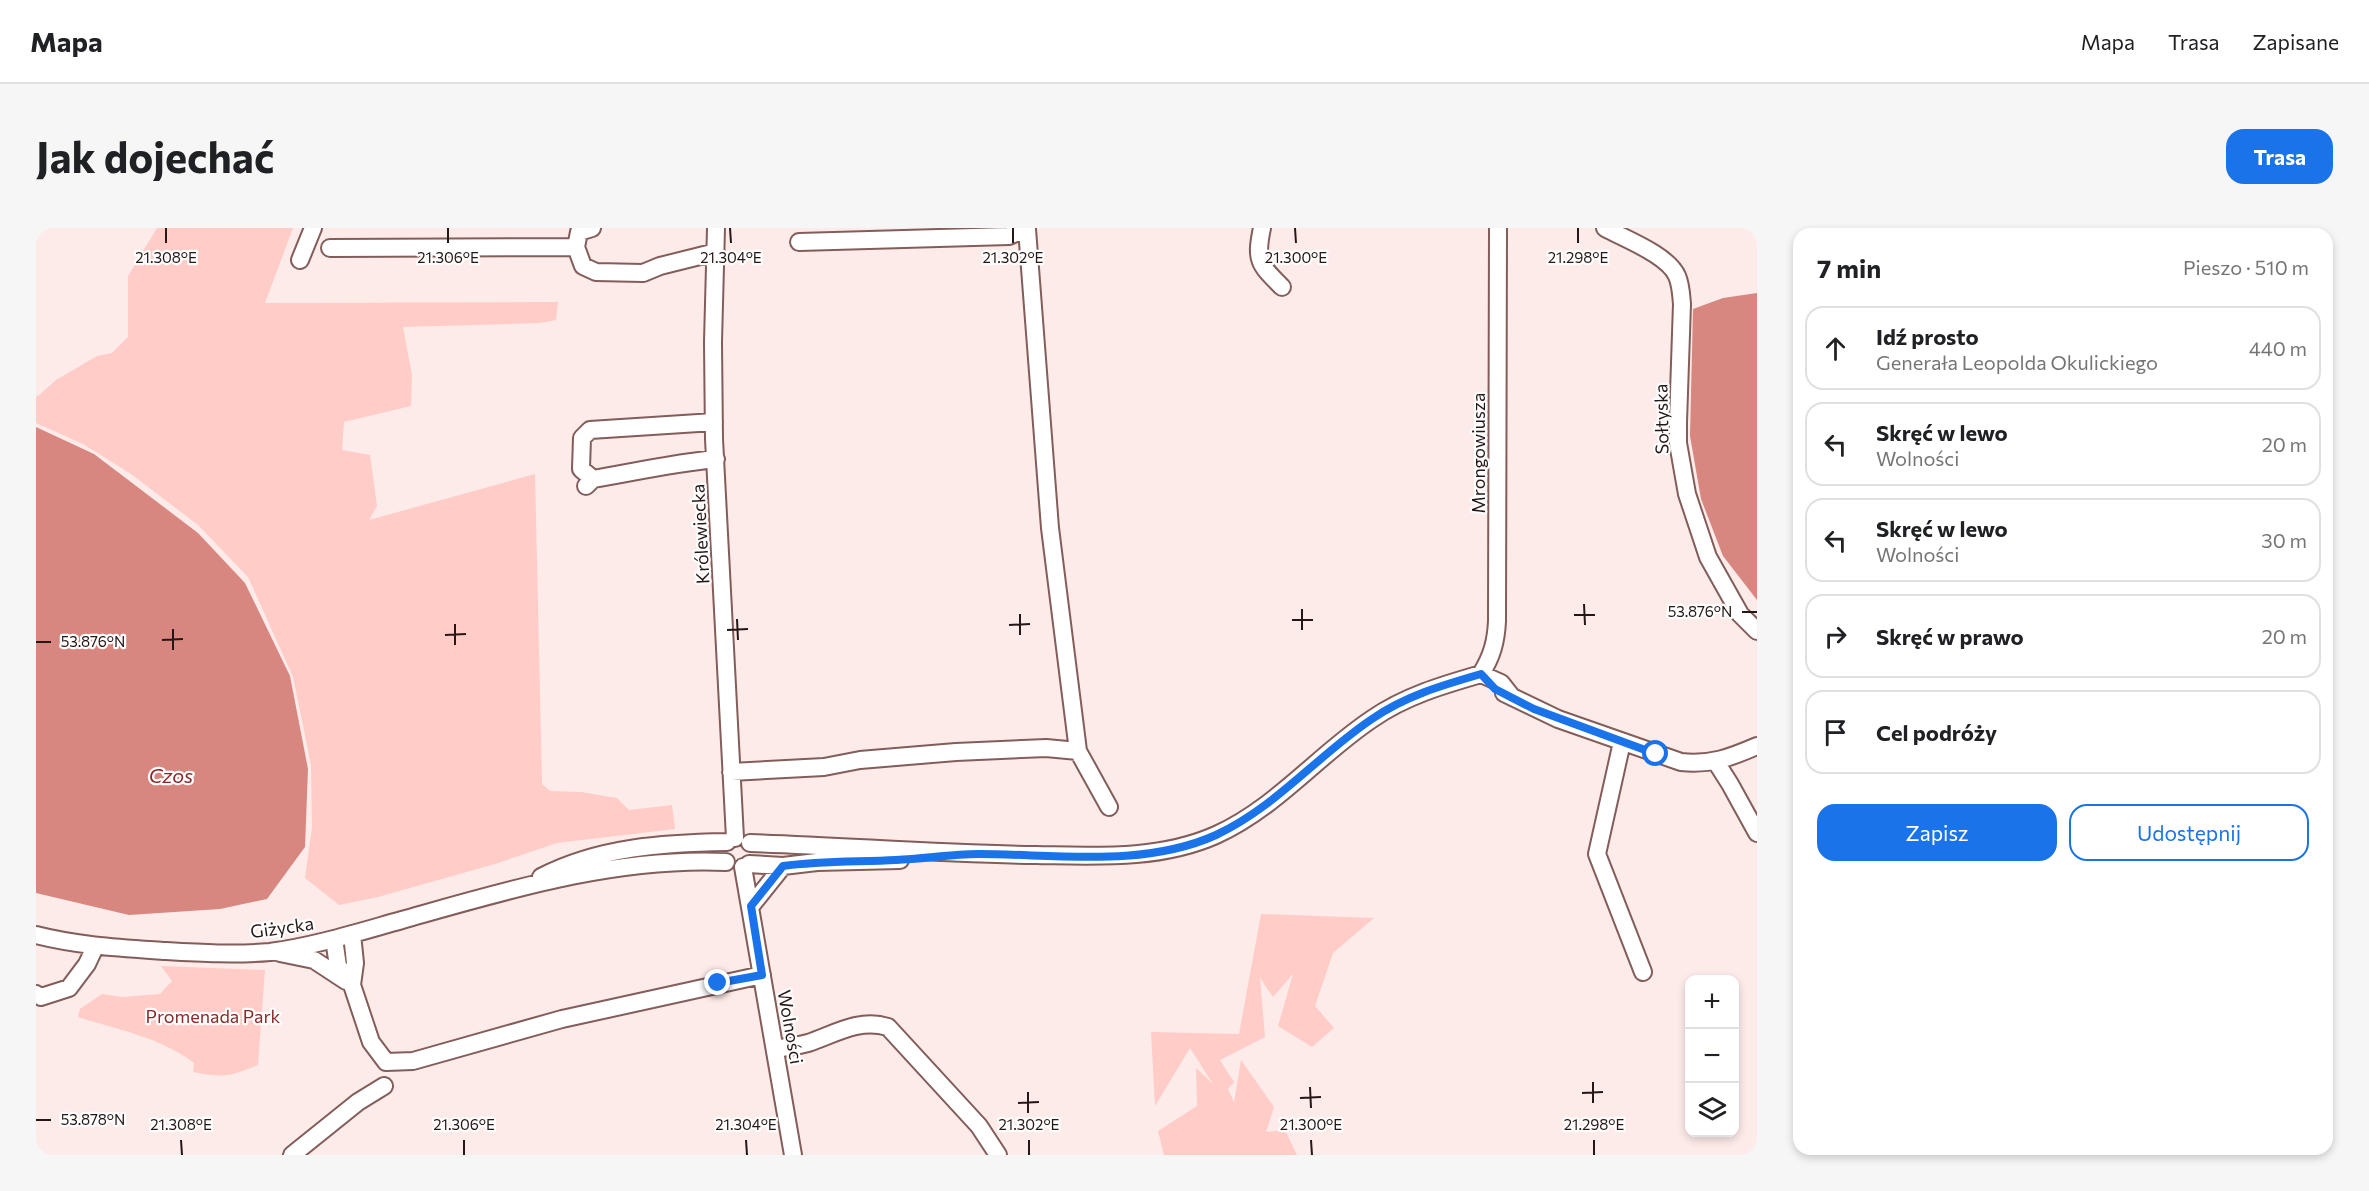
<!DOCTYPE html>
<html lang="pl">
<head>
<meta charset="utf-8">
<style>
  body { margin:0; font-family:Commissioner,sans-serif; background:#f6f6f6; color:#202124 }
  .controls { position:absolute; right:18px; bottom:18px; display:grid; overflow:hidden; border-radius:12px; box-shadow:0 3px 9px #0003 }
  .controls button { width:54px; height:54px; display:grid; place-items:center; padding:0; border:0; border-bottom:2px solid #e0e0e0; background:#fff; color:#202124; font:30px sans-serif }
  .stop { position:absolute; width:18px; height:18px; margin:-14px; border:4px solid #1a73e8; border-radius:50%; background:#fff }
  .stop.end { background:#1a73e8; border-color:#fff; box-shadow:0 2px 6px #0008 }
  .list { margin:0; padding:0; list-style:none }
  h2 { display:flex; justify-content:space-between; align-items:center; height:78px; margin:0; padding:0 24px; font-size:26px }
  h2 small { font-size:20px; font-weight:400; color:#757577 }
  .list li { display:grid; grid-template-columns:39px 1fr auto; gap:18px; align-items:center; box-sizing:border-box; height:84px; margin:0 12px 12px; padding:0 12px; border:2px solid #e0e0e0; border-radius:18px }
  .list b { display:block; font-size:22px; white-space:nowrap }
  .list p { margin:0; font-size:20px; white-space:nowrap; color:#757577 }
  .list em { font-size:20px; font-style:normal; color:#757577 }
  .actions { display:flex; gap:12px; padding:18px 24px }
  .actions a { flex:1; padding:14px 0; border:2px solid #1a73e8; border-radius:18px; text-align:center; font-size:21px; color:#1a73e8 }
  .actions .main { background:#1a73e8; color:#fff }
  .icon { flex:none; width:33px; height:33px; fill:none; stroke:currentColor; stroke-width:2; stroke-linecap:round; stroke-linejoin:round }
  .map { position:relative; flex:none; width:1721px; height:927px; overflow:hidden; border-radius:18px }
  header { display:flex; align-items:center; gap:36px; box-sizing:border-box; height:84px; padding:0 30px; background:#fff; border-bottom:2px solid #e0e0e0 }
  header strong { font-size:28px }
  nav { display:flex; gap:33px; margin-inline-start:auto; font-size:21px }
  .intro { display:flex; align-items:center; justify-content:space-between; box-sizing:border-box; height:144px; padding:0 36px }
  h1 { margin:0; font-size:42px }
  .button { padding:15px 27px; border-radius:18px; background:#1a73e8; color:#fff; font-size:21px; font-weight:700 }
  main { display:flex; gap:36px; padding:0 36px }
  aside { flex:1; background:#fff; border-radius:18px; box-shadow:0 3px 9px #0003 }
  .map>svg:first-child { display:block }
  .green { fill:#ffccc7 }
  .water { fill:#d78780 }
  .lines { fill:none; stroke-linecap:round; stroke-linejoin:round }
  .minor-casing { stroke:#825d59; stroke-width:20 }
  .minor { stroke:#fff; stroke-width:16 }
  .route { stroke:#1a73e8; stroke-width:8 }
  .ticks { fill:none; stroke:#251715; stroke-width:2 }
  .labels { text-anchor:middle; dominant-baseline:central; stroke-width:4.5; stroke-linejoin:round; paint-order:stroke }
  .street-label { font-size:18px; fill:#251715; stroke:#fdfdfd }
  .park-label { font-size:18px; fill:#882928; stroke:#fdfdfd }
  .water-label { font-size:20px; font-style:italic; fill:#892a28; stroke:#fdfdfd }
  .ticks-label { font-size:15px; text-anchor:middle; fill:#251715; stroke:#fdfdfd; stroke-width:4.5; stroke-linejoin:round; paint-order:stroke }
</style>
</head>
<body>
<header>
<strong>Mapa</strong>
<nav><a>Mapa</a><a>Trasa</a><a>Zapisane</a></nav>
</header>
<div class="intro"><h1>Jak dojechać</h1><a class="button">Trasa</a></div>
<main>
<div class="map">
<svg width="1721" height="927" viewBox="0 0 1721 927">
  <rect width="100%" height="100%" fill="#fdebe9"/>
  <!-- green -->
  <path class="green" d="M 121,0 L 257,0 L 229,75 L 522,74 L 520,92 L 504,95 L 367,99 L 376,147 L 375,178 L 308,194 L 306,222 L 334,227 L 341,278 L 333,292 L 499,246 L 506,556 L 514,563 L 545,564 L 581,570 L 593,582 L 636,577 L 639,601 L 521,615 L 459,636 L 342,669 L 303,677 L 269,650 L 276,599 L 275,537 L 257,449 L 212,349 L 162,297 L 95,246 L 47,216 L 0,195 L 0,168 L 2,168 L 20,152 L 61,128 L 76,125 L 92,109 L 92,48 Z
    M 1225,686 L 1338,690 L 1297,725 L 1279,778 L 1298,800 L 1276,819 L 1242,798 L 1257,746 L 1237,769 L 1224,750 L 1229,809 L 1184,832 L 1198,854 L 1192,861 L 1198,874 L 1205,832 L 1238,879 L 1230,904 L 1249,902 L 1261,927 L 1128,927 L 1122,903 L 1161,878 L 1160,840 L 1177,856 L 1154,820 L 1119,878 L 1115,804 L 1203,806 Z
    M 125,738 L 229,742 L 222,837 C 193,849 188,850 157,844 L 158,835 C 126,810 80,801 42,789 L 44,781 L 66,766 L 86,769 L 124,766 L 136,753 Z"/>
  <!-- water -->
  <path class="water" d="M 1721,65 L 1721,372 L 1687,328 L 1665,271 L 1654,208 L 1657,81 L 1687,70 Z
    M 0,199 L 58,226 L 162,305 L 209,355 L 254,448 L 272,541 L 269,619 L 231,671 L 184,681 L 93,687 L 0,665 Z"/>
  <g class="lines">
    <defs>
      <path id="minor" d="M 680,0 L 677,114 L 678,211 L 699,610
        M 1226,0 C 1219,33 1223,36 1246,59
        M 1569,0 C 1589,11 1632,27 1641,48 C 1645,57 1645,66 1646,76 L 1642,194 L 1642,215 L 1651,266 L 1672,329 L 1704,386 L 1721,403
        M 991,1 L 1014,300 L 1042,523 L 1073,579
        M 763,14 L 973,8 L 991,0
        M 540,19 L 543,4 L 556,0
        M 294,20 L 540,19 L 547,38 L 560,44 L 607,45 L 624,38 L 680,24
        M 264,32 L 277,0
        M 557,251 L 545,241 L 546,210 L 554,202 L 678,194
        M 550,258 L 557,251 C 598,244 638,235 680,231
        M 1445,446 C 1456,428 1460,414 1461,393 L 1462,0
        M 1468,465 L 1522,491 L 1645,534 C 1675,537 1693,530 1721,518
        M 1586,514 L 1561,626 L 1607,744
        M 1680,534 L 1694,556 L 1721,605
        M 695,544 L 788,539 L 824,532 L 920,524 L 1010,520 L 1042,523
        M 714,615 C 810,618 905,626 1000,627 C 1060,628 1124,632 1180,607 C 1240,580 1282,527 1336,491 C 1369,468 1407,457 1445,446 L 1465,455 L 1476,469
        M 713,636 L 747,638 L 781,634 L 864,632
        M 707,639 L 757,927
        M 505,649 C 563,619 628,615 691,614
        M 715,678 L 747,638
        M 316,706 L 319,735 L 316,757
        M 0,707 C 43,718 86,720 130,723 C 164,725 200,727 234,724 C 279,718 323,704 366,692 C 472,662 579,629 690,634
        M 298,711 L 302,738 L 316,757 L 335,814 L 350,834 L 377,833 L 526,791 L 726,747
        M 244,725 L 278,732 L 310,753
        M 0,766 L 5,769 L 33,760 L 51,736 L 59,719
        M 739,821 C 750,819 761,818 772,815 C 799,806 823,790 852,799 L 943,898 L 962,927
        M 256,927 L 322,874 L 348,858"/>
    </defs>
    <!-- minor casing -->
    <use href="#minor" class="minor-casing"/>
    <!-- minor -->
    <use href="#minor" class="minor"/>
  </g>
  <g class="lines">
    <!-- route -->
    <path class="route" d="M 682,755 L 726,747 L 715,678 L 747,638 C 785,633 822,634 860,632 C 888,631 915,626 942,626 C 1019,626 1107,640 1180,607 C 1240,579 1282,527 1336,491 C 1369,468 1407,457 1445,446 L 1459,461 L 1498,481 L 1620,526"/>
  </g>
  <!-- ticks -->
  <path class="ticks" d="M 130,0 L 130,15M 412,0 L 412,15M 694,0 L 695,15M 977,0 L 977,15M 1259,0 L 1260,15M 1542,0 L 1542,15M 1548,376 L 1549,397M 1266,381 L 1266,402M 1706,384 L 1721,384M 984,386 L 984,407M 1538,387 L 1559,387M 701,391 L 702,412M 1256,392 L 1277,392M 419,396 L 419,417M 973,397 L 994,396M 137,401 L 137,422M 691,402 L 712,401M 409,407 L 430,406M 126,412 L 147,411M 0,414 L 15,414M 1557,854 L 1557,875M 1274,859 L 1275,880M 992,864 L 992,885M 1546,865 L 1567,864M 1264,870 L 1285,869M 982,875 L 1003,874M 0,892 L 15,892M 145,912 L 146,927M 428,912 L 428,927M 710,912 L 711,927M 993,912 L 993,927M 1275,912 L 1276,927M 1558,912 L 1558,927"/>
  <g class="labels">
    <!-- street labels -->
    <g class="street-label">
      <text transform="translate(1625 191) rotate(-91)">Sołtyska</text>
      <text transform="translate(1442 225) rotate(-90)">Mrongowiusza</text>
      <text transform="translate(664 306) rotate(-93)">Królewiecka</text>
      <text transform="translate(246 699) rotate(-8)">Giżycka</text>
      <text transform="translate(755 799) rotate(80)">Wolności</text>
    </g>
    <!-- park labels -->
    <g class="park-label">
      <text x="177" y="788">Promenada Park</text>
    </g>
    <!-- water labels -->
    <g class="water-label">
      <text x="135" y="547">Czos</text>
    </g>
  </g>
  <g class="ticks-label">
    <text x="130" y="35">21.308°E</text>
    <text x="412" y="35">21.306°E</text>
    <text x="695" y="35">21.304°E</text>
    <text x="977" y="35">21.302°E</text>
    <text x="1260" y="35">21.300°E</text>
    <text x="1542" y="35">21.298°E</text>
    <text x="1664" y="389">53.876°N</text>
    <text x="57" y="419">53.876°N</text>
    <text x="57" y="897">53.878°N</text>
    <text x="145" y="902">21.308°E</text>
    <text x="428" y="902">21.306°E</text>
    <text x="710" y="902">21.304°E</text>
    <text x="993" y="902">21.302°E</text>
    <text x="1275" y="902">21.300°E</text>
    <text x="1558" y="902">21.298°E</text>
  </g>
</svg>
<div class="controls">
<button>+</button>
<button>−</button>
<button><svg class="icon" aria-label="layers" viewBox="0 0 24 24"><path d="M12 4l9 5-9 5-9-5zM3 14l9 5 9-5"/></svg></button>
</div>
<div class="stop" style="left:1620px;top:526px"></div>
<div class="stop end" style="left:682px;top:755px"></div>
</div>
<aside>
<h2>7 min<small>Pieszo · 510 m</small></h2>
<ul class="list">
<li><svg class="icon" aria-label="ahead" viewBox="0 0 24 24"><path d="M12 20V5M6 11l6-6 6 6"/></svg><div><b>Idź prosto</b><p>Generała Leopolda Okulickiego</p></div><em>440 m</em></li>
<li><svg class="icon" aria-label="left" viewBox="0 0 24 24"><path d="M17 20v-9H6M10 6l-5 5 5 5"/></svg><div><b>Skręć w lewo</b><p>Wolności</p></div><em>20 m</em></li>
<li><svg class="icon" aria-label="left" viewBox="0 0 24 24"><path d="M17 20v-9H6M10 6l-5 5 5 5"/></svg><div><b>Skręć w lewo</b><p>Wolności</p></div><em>30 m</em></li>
<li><svg class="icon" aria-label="right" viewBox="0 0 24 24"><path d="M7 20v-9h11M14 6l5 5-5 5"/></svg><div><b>Skręć w prawo</b></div><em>20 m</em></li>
<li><svg class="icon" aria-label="arrive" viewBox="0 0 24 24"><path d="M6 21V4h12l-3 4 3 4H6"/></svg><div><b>Cel podróży</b></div></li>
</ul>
<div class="actions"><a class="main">Zapisz</a><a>Udostępnij</a></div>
</aside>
</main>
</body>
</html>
